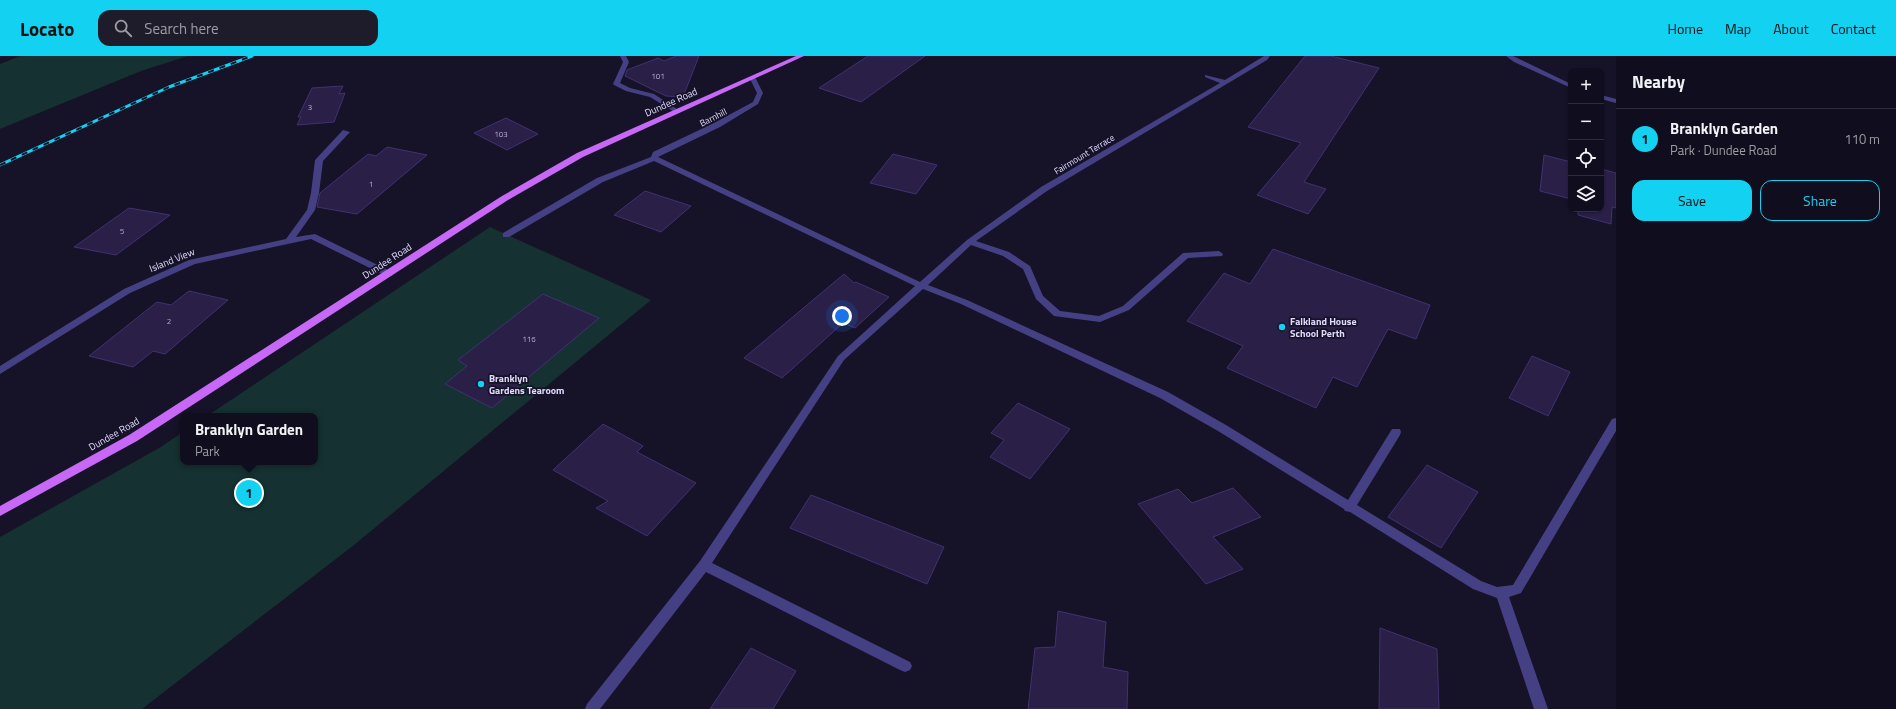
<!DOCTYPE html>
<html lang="en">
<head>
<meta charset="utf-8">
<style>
  body { margin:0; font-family:"Titillium Web",sans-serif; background:#1e1c2b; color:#f1f3f6 }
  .controls { position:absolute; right:12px; top:12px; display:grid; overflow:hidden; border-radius:8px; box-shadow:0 1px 3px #0004 }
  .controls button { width:36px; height:36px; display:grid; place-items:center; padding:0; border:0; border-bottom:1px solid #302e3c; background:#100e1e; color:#f1f3f6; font:20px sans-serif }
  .you { position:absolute; left:842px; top:260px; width:14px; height:14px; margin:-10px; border:3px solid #fff; border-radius:50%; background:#1a73e8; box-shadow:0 0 0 6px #1a73e833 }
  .badge { display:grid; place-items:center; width:26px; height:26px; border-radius:50%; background:#12d1f1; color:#111; font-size:13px; font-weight:700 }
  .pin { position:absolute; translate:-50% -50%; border:2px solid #fff; box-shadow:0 1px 4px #0006 }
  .popup { position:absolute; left:180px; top:357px; width:138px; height:52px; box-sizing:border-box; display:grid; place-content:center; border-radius:8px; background:#100e1e; filter:drop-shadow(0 1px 3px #0005); font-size:13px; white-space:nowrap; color:#9c9ca4 }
  .popup b { font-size:15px; color:#f1f3f6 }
  .popup::after { content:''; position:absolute; left:50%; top:100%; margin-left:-8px; border:8px solid transparent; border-top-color:#100e1e }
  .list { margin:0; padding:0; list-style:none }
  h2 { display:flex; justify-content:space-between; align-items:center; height:52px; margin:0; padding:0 16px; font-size:17px }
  h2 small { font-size:13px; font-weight:400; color:#9c9ca4 }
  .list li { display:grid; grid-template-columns:26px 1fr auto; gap:12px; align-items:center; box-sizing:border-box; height:60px; padding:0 16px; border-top:1px solid #302e3c }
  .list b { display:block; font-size:15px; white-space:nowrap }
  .list p { margin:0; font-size:13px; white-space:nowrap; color:#9c9ca4 }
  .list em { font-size:13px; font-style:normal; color:#9c9ca4 }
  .actions { display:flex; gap:8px; padding:12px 16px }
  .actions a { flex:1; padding:9px 0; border:1px solid #12d1f1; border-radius:12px; text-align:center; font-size:14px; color:#12d1f1 }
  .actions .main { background:#12d1f1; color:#111 }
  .icon { flex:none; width:22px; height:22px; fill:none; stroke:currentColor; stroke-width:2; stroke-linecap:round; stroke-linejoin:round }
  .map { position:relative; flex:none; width:1616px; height:653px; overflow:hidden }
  header { display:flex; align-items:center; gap:24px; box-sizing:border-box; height:56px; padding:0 20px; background:#12d1f1; color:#111 }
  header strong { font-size:19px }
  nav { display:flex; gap:22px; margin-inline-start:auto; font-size:14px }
  .search { width:280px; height:36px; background:#1e1c2b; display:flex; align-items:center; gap:10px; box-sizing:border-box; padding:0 14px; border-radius:12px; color:#9c9ca4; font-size:15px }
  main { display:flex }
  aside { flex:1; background:#100e1e }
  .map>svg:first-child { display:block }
  .green { fill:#153131 }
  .building { fill:#291f47; stroke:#413272 }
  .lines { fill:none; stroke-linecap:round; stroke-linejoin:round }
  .minor { fill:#454083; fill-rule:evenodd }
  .major { fill:#c768f6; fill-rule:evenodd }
  .rail-casing { stroke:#12d1f1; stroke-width:3 }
  .rail { stroke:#161228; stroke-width:2; stroke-dasharray:6; stroke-linecap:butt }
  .poi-dot { fill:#12d1f1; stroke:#161228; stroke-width:1.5 }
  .labels { text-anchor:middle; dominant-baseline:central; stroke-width:3.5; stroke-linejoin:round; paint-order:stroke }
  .number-label { font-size:8px; fill:#b2abd0 }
  .far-street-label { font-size:9px; fill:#e0dafd; stroke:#161228 }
  .street-label { font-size:10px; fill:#e0dafd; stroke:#161228 }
  .poi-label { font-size:10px; font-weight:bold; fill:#e0dafd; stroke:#161228; text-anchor:start }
</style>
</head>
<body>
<header>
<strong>Locato</strong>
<div class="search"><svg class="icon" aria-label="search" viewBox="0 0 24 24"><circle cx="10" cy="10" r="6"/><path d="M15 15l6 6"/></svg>Search here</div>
<nav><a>Home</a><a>Map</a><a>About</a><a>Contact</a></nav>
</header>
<main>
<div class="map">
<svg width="1616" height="653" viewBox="0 0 1616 653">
  <rect width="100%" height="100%" fill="#161228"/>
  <!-- green -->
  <path class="green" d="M 21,0 L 188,0 L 141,15 L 0,73 L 0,8 Z
    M 490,171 L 651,244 L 354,489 L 142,653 L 0,653 L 0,481 L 159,392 L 183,376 L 183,406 L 315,406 L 315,360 L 207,360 Z"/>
  <!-- building -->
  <path class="building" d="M 676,0 L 699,0 L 683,41 L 666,40 L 625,20 L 627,14 L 658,2 L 664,5 Z
    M 868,0 L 925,0 L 861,46 L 819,32 Z
    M 1305,0 L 1331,0 L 1379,12 L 1304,126 L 1326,133 L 1308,158 L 1257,139 L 1301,87 L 1248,71 Z
    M 343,30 L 339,38 L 345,37 L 334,66 L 297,69 L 301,61 L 298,61 L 312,32 Z
    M 506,62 L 538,78 L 507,94 L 474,77 Z
    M 387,91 L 427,99 L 357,158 L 317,151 L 320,137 L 368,98 L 376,100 Z
    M 893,98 L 937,109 L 916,138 L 870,127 Z
    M 1544,99 L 1571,106 L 1571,143 L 1540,135 Z
    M 1601,113 L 1616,117 L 1616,152 L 1612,151 L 1611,168 L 1578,159 L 1578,153 L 1601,153 Z
    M 645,135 L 691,150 L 661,176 L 614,159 Z
    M 129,152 L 170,159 L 116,199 L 74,191 Z
    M 1273,193 L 1430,249 L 1416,283 L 1388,273 L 1357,331 L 1333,321 L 1316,352 L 1227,312 L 1243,290 L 1187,265 L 1224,217 L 1250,228 Z
    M 844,218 L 854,227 L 856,226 L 889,241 L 855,272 L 843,267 L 782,322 L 744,302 Z
    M 189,235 L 228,244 L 165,298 L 153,295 L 133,311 L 89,300 L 157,246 L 171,249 Z
    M 543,238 L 599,262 L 492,352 L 445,328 L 467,310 L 458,304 Z
    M 1532,300 L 1570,316 L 1548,360 L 1509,342 Z
    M 1018,347 L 1070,373 L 1030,423 L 990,401 L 1004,384 L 991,377 Z
    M 603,368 L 643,390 L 637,396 L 696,427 L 647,480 L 596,452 L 608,445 L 553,414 Z
    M 1427,409 L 1478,436 L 1441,492 L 1388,461 Z
    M 1233,432 L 1261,461 L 1213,481 L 1243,513 L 1206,528 L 1138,448 L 1178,433 L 1192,447 Z
    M 811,439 L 944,491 L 927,528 L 790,472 Z
    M 1058,555 L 1106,566 L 1103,611 L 1128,616 L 1127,653 L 1028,653 L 1035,592 L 1055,591 Z
    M 1380,572 L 1437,593 L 1439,653 L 1379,653 Z
    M 751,592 L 796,615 L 773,653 L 710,653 Z"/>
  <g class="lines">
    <!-- minor -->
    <path class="minor" d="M 620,0 L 626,0 L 629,6 L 620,27 L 630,32 L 654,38 L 680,55 L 680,57 L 676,57 L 650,41 L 626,35 L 614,29 L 613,28 L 623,6 Z
      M 1264,0 L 1270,0 L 1267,4 L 1047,135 L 976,185 L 1009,196 L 1030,210 L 1043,240 L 1060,255 L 1099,260 L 1123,250 L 1183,197 L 1219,195 L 1223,198 L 1222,200 L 1188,202 L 1129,254 L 1100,266 L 1054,260 L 1036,243 L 1023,213 L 1003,200 L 971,189 L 928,229 L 967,244 L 1168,336 L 1226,369 L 1348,444 L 1392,373 L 1400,373 L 1401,376 L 1400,379 L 1357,449 L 1481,525 L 1497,531 L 1513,529 L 1612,363 L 1616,362 L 1616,375 L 1521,537 L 1509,541 L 1548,653 L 1534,653 L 1497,542 L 1473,533 L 1350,456 L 1345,455 L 1344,453 L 1218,375 L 1160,342 L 961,248 L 923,233 L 844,304 L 712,507 L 910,606 L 912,610 L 910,614 L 905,616 L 900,614 L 706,516 L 600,653 L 585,653 L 587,648 L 700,505 L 838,300 L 915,230 L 654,105 L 603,126 L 509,181 L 503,181 L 503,177 L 597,122 L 651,101 L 653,96 L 714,67 L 753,46 L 757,37 L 750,23 L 753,21 L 756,23 L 763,37 L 758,48 L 720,71 L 658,101 L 920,226 L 967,184 L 1041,131 L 1220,27 L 1205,21 L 1205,19 L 1225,24 Z
      M 1506,0 L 1513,0 L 1571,28 L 1571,32 L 1514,6 Z
      M 1601,39 L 1616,43 L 1616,47 L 1601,43 Z
      M 343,74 L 350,76 L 323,105 L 319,137 L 315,154 L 296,181 L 315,178 L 392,216 L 393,218 L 392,220 L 386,220 L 311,183 L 195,208 L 130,237 L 0,318 L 0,310 L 124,233 L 189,204 L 286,183 L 307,154 L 311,137 L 315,104 Z"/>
    <!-- major -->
    <path class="major" d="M 796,0 L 804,0 L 583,101 L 508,144 L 137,385 L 0,460 L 0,450 L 129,379 L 502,140 L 577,97 Z"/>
    <defs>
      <path id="rail" d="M 0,109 L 169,31 L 252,0"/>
    </defs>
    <!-- rail casing -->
    <use href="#rail" class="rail-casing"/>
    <!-- rail -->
    <use href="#rail" class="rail"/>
  </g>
  <!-- markers -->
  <g class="poi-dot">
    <circle cx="1282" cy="271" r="4"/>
    <circle cx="481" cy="328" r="4"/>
  </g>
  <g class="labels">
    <!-- number labels -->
    <g class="number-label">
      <text x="658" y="20">101</text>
      <text x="310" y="51">3</text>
      <text x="501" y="78">103</text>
      <text x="371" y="128">1</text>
      <text x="122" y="175">5</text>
      <text x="169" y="265">2</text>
      <text x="529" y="283">116</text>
    </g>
    <!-- far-street labels -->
    <g class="far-street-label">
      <text transform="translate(713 61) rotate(-27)">Barnhill</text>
      <text transform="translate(1084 98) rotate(-31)">Fairmount Terrace</text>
    </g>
    <!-- street labels -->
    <g class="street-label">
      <text transform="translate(671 46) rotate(-24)">Dundee Road</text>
      <text transform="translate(172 204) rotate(-22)">Island View</text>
      <text transform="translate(387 205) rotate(-33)">Dundee Road</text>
      <text transform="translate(114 378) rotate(-30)">Dundee Road</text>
    </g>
    <!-- poi labels -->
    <g class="poi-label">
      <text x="1290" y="265">Falkland House<tspan x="1290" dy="12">School Perth</tspan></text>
      <text x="489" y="322">Branklyn<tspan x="489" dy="12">Gardens Tearoom</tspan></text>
    </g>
  </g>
</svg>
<div class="controls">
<button>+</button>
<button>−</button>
<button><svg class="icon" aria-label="locate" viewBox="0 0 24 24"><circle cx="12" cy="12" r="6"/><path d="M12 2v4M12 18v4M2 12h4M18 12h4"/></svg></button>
<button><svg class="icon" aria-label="layers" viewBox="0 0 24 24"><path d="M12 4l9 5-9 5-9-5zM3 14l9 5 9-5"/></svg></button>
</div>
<div class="you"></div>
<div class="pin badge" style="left:249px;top:437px">1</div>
<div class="popup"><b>Branklyn Garden</b>Park</div>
</div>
<aside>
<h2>Nearby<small></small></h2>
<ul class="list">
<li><span class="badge">1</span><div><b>Branklyn Garden</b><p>Park · Dundee Road</p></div><em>110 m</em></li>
</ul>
<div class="actions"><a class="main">Save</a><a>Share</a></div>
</aside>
</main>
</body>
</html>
